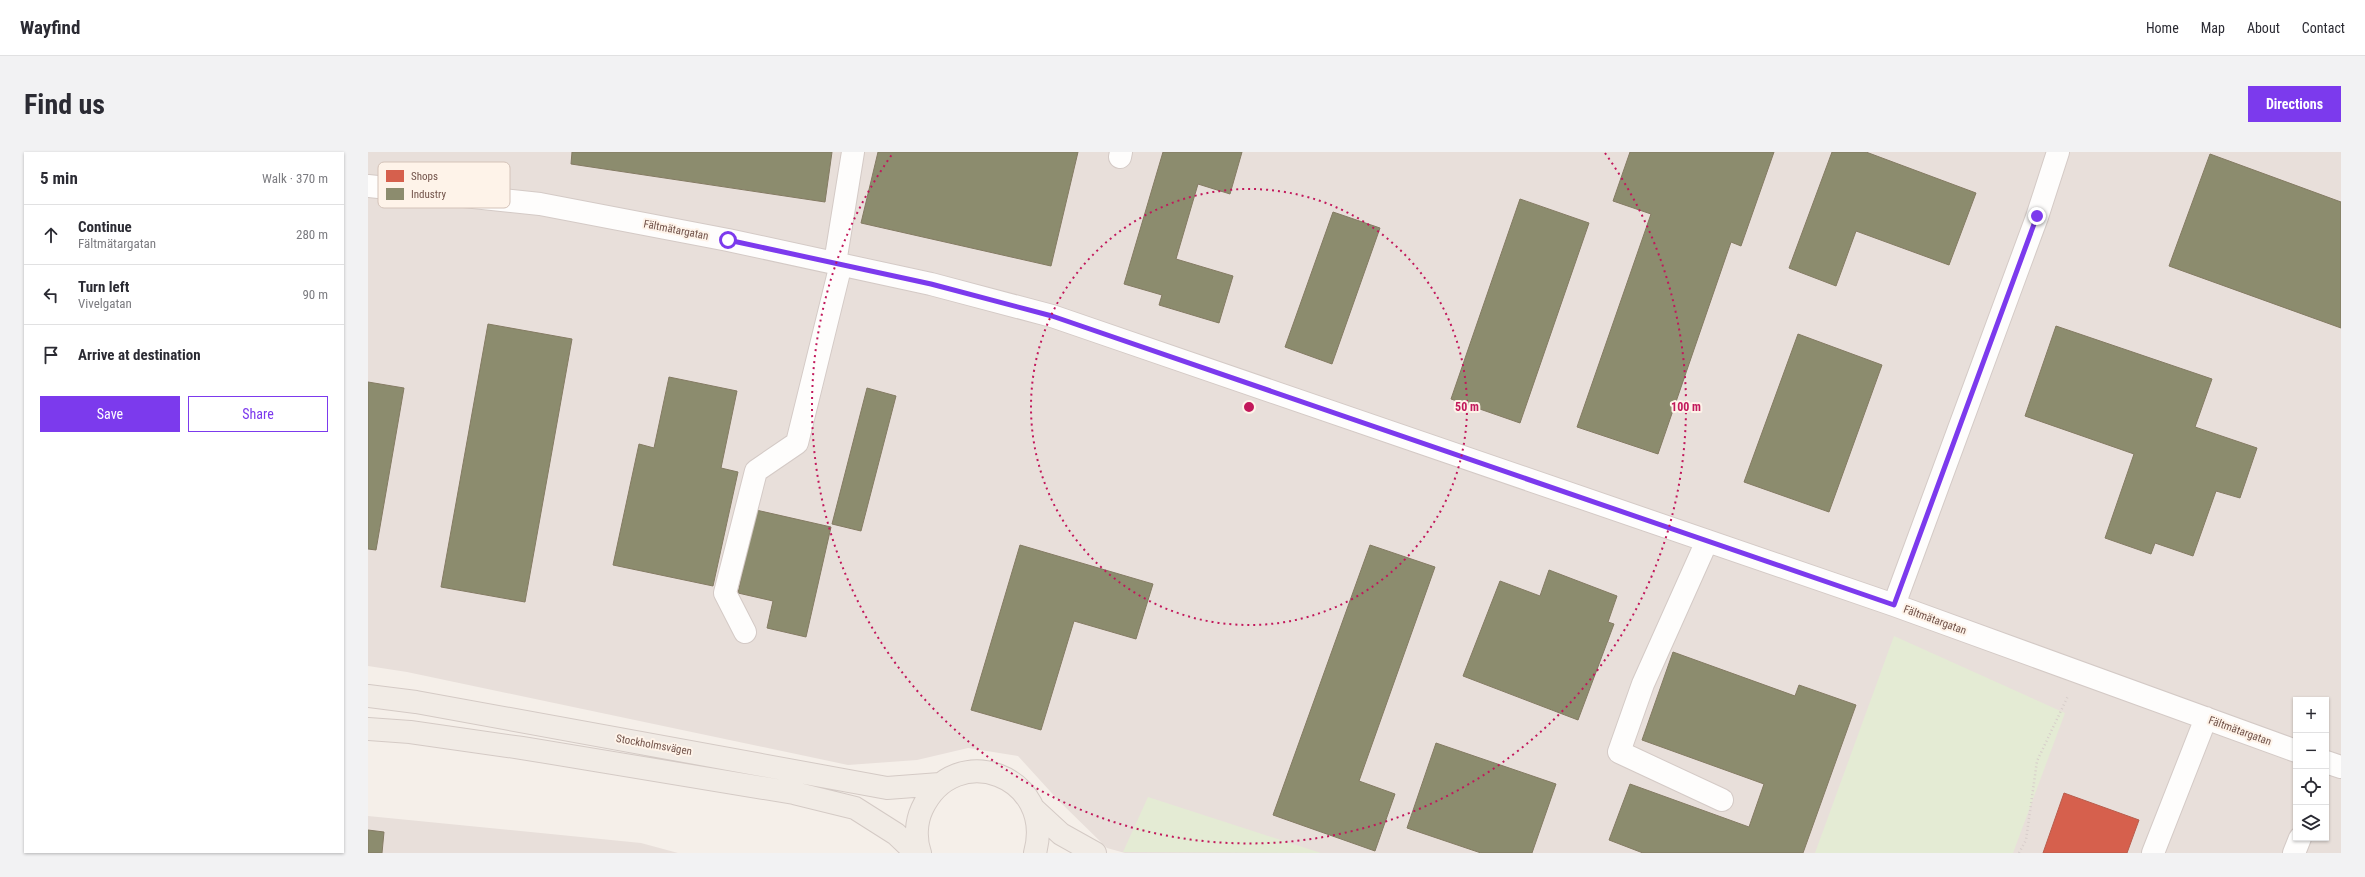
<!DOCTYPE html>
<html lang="en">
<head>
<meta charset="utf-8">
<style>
  body { margin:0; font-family:"Roboto Condensed",sans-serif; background:#f2f2f3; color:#2b2b33 }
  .controls { position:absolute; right:12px; bottom:12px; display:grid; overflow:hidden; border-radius:0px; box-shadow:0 1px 3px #0004 }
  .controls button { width:36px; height:36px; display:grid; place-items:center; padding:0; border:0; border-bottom:1px solid #e1e1e2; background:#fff; color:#2b2b33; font:20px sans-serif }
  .stop { position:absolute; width:12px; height:12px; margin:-9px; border:3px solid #7c3aed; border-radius:50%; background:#fff }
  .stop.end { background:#7c3aed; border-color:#fff; box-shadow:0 1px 4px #0008 }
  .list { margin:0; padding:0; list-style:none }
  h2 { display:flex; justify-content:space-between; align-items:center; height:52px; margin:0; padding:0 16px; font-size:17px }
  h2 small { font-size:13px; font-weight:400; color:#7c7c81 }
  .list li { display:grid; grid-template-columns:26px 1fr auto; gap:12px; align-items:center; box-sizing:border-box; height:60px; padding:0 16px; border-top:1px solid #e1e1e2 }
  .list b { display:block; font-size:15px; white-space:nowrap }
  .list p { margin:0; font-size:13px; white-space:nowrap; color:#7c7c81 }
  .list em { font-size:13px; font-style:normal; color:#7c7c81 }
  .actions { display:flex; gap:8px; padding:12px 16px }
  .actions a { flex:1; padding:9px 0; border:1px solid #7c3aed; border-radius:0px; text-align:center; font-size:14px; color:#7c3aed }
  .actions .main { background:#7c3aed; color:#fff }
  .icon { flex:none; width:22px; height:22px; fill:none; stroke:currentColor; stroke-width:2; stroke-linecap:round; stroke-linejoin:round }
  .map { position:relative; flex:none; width:1973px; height:701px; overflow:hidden; border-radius:0px }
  header { display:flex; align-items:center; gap:24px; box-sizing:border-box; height:56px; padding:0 20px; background:#fff; border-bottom:1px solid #e1e1e2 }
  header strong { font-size:19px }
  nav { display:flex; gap:22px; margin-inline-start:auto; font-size:14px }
  .intro { display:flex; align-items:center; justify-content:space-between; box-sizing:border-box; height:96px; padding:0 24px }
  h1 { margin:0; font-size:28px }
  .button { padding:10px 18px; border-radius:0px; background:#7c3aed; color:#fff; font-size:14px; font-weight:700 }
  main { display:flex; gap:24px; padding:0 24px }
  aside { flex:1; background:#fff; border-radius:0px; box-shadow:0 1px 3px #0004 }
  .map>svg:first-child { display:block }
  .industrial { fill:#e8dfda; fill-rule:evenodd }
  .green { fill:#e4ebd4 }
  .shops { fill:#d6604d; stroke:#b85c4c }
  .industry { fill:#8c8c6e; stroke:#847b63 }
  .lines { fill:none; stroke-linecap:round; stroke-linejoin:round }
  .minor-casing { stroke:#d4cac6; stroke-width:24 }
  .major-casing { stroke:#d4cac5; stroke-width:24 }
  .path { stroke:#d7cdca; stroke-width:2.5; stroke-dasharray:1 3; stroke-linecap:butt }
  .minor { stroke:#fefdfc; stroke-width:22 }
  .major { stroke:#f1ebe5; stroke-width:22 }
  .route { stroke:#7c3aed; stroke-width:5 }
  .ring { fill:none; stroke:#c2185b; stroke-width:2; stroke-dasharray:2 4 }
  .labels { text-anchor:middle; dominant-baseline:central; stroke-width:4; stroke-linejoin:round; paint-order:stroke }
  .street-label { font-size:11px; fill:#72534a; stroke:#fef3e9 }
  .key { fill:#fef3e9; stroke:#d4c3b9; stroke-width:1 }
  .key-label { font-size:11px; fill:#72534a }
  .centre { fill:#c2185b; stroke:#fef3e9; stroke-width:2 }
  .ring-label { font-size:12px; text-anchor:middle; font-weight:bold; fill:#c2185b; stroke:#fef3e9; stroke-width:4; stroke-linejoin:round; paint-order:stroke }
</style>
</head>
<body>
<header>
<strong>Wayfind</strong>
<nav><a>Home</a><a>Map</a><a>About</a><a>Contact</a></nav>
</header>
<div class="intro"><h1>Find us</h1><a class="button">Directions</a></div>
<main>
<aside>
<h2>5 min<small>Walk · 370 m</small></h2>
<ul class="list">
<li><svg class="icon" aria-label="ahead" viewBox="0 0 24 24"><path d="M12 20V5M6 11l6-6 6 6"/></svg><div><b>Continue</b><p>Fältmätargatan</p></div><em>280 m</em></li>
<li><svg class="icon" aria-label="left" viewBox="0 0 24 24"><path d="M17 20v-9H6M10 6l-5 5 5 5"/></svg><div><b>Turn left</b><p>Vivelgatan</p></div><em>90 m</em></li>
<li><svg class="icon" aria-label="arrive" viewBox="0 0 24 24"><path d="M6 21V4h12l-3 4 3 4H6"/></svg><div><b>Arrive at destination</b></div></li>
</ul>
<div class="actions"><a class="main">Save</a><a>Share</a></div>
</aside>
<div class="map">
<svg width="1973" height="701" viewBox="0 0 1973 701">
  <rect width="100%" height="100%" fill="#f5efe9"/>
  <!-- industrial -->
  <path class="industrial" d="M 0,0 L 1973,0 L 1973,701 L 757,701 L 739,696 L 691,649 L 650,604 L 600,596 L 549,608 L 480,613 L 39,520 L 0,514 ZM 1928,548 L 1958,548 L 1958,686 L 1928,686 Z
    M 0,664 L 273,691 L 310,701 L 0,701 Z"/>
  <!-- green -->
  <path class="green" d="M 1526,484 L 1697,561 L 1645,701 L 1447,701 Z
    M 780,645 L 953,701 L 755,700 Z"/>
  <!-- shops -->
  <path class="shops" d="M 1696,641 L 1771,668 L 1759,701 L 1675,701 Z"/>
  <!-- industry -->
  <path class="industry" d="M 204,0 L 464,0 L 457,50 L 203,12 Z
    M 510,0 L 710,0 L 683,114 L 493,71 Z
    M 795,0 L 874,0 L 862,42 L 830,32 L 808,107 L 865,124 L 851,171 L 791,153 L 794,143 L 756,132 Z
    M 1262,0 L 1406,0 L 1373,94 L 1363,90 L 1290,302 L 1209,275 L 1283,62 L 1245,49 Z
    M 1464,0 L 1498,0 L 1608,41 L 1581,113 L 1488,79 L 1468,134 L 1421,116 Z
    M 1842,2 L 1973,50 L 1973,176 L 1801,114 Z
    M 1152,47 L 1221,71 L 1152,271 L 1083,247 Z
    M 965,60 L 1012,76 L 964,212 L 917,195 Z
    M 120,172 L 204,187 L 157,450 L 73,435 Z
    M 1688,174 L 1844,227 L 1827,275 L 1889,296 L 1872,346 L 1848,339 L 1825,404 L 1787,391 L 1783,402 L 1737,386 L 1766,302 L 1657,264 Z
    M 1430,182 L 1514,213 L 1461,360 L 1376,330 Z
    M 301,225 L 369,239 L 353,316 L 370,320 L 345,434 L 245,413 L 271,292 L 286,296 Z
    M 0,230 L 36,236 L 8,398 L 0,397 Z
    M 499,236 L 528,244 L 493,379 L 464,372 Z
    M 388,358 L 463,375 L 438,485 L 399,476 L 405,449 L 370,441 Z
    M 652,393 L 785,432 L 768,487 L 706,469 L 673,578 L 603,558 Z
    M 1002,393 L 1067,415 L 991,629 L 1027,642 L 1007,699 L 905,663 Z
    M 1181,418 L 1249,444 L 1240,470 L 1246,472 L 1210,568 L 1095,524 L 1132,429 L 1172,444 Z
    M 1305,500 L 1427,544 L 1431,533 L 1488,553 L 1435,701 L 1275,701 L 1241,688 L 1262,632 L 1381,675 L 1396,632 L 1274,588 Z
    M 1068,591 L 1188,632 L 1164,701 L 1113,701 L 1039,676 Z
    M 0,678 L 16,680 L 14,701 L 0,701 Z"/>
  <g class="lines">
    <defs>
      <path id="minor" d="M 752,5 L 753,0
        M 0,34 L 172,52 L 360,88 L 563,132 L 684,164 L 1526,453 L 1928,599
        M 467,111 L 485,0
        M 1339,389 L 1275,532 L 1251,600 L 1354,648
        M 1526,453 L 1669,65 L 1690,0
        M 377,480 L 357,441 L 388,319 L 429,291 L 473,112
        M 1958,610 L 1973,615
        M 1785,701 L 1838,566
        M 1926,701 L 1932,686"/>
      <path id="major" d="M 0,544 L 48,550 L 519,636 L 572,632
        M 0,577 L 42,580 L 154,596 L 426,641 L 487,656 L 528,682 L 548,701
        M 667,658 L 693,682 L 727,701
        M 552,701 C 547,687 548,670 554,657 C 587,586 688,624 667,701"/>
    </defs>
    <!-- minor casing -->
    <use href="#minor" class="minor-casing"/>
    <!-- major casing -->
    <use href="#major" class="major-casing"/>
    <!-- path -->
    <path class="path" d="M 1651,701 L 1658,688 L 1669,609 L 1700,544"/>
    <!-- minor -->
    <use href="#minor" class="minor"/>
    <!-- major -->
    <use href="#major" class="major"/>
  </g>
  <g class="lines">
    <!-- route -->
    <path class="route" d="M 360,88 L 563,132 L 684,164 L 1526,453 L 1669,64"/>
  </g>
  <!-- distance rings -->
  <g class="ring">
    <circle cx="881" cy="255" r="218"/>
    <path d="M1237 1A437 437 0 1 1 525 1"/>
  </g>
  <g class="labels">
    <!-- street labels -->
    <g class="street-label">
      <text transform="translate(308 78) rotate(11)">Fältmätargatan</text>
      <text transform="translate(1567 468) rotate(20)">Fältmätargatan</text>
      <text transform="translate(1872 579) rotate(20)">Fältmätargatan</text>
      <text transform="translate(286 593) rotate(10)">Stockholmsvägen</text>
    </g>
  </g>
  <!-- legend -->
  <rect x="10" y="10" width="132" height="46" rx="6" class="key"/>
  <rect x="18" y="18" width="18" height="12" fill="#d6604d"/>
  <rect x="18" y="36" width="18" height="12" fill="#8c8c6e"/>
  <g class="key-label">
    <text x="43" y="28">Shops</text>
    <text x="43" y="46">Industry</text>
  </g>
  <circle cx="881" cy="255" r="6" class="centre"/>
  <g class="ring-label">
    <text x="1099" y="259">50 m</text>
    <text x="1318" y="259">100 m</text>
  </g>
</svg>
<div class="controls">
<button>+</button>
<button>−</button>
<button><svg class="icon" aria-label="locate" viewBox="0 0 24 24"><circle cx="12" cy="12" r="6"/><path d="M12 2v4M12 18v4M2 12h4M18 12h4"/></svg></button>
<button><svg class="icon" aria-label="layers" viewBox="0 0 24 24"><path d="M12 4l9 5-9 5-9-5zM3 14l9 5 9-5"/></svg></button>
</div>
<div class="stop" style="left:360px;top:88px"></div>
<div class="stop end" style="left:1669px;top:64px"></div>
</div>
</main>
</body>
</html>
